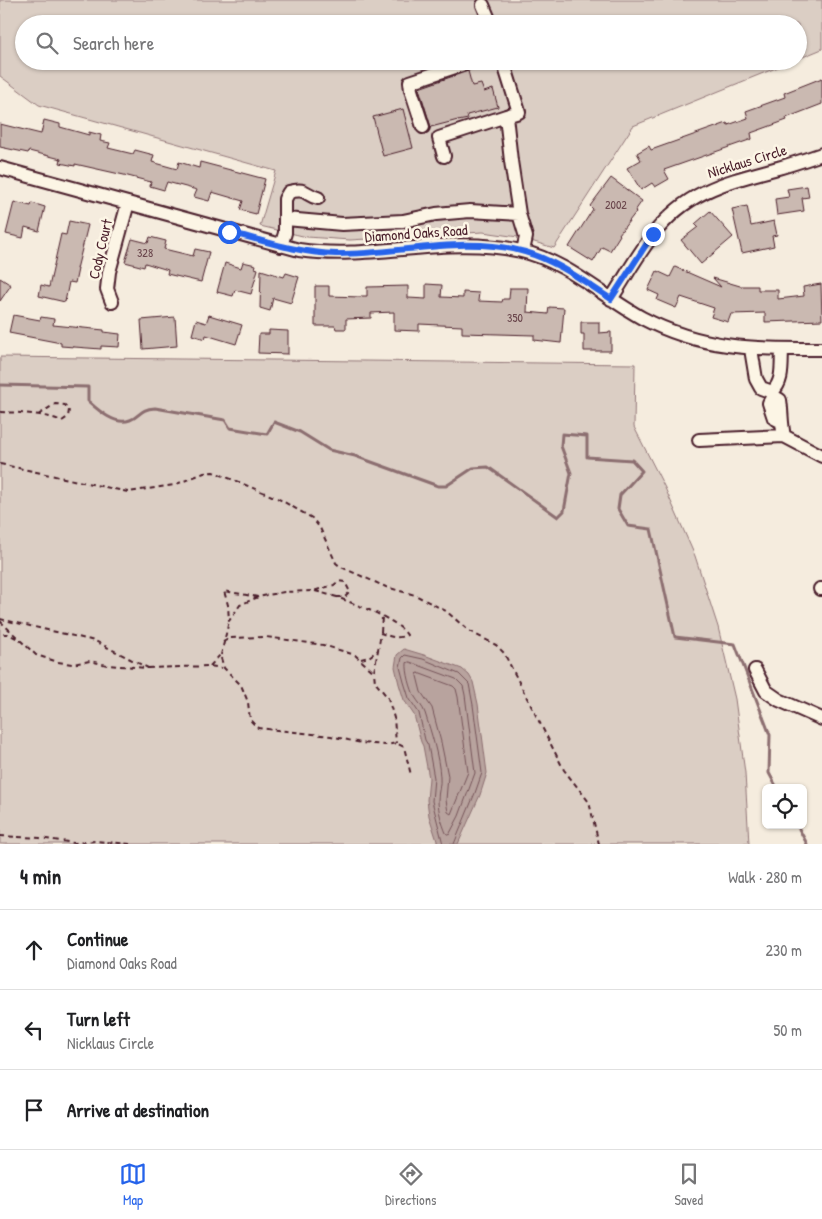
<!DOCTYPE html>
<html lang="en">
<head>
<meta charset="utf-8">
<style>
  body { margin:0; font-family:"Patrick Hand",sans-serif; background:#f2f2f2; color:#202124 }
  .controls { position:absolute; right:15px; bottom:15px; display:grid; overflow:hidden; border-radius:8px; box-shadow:0 1px 4px #0004 }
  .controls button { width:45px; height:45px; display:grid; place-items:center; padding:0; border:0; border-bottom:1px solid #e0e0e0; background:#fff; color:#202124; font:25px sans-serif }
  .stop { position:absolute; width:15px; height:15px; margin:-11px; border:4px solid #2563eb; border-radius:50%; background:#fff }
  .stop.end { background:#2563eb; border-color:#fff; box-shadow:0 1px 5px #0008 }
  .list { margin:0; padding:0; list-style:none }
  h2 { display:flex; justify-content:space-between; align-items:center; height:65px; margin:0; padding:0 20px; font-size:21px }
  h2 small { font-size:16px; font-weight:400; color:#757577 }
  .list li { display:grid; grid-template-columns:32px 1fr auto; gap:15px; align-items:center; box-sizing:border-box; height:80px; padding:0 20px; border-top:1px solid #e0e0e0 }
  .list b { display:block; font-size:19px; white-space:nowrap }
  .list p { margin:0; font-size:16px; white-space:nowrap; color:#757577 }
  .list em { font-size:16px; font-style:normal; color:#757577 }
  .icon { flex:none; width:28px; height:28px; fill:none; stroke:currentColor; stroke-width:2; stroke-linecap:round; stroke-linejoin:round }
  .map { position:relative; flex:none; width:822px; height:844px; overflow:hidden }
  .search { position:absolute; background:#fff; box-shadow:0 1px 4px #0004; left:15px; right:15px; top:15px; height:55px; display:flex; align-items:center; gap:12px; box-sizing:border-box; padding:0 18px; border-radius:28px; color:#757577; font-size:19px }
  .sheet { height:305px; background:#fff }
  nav { display:flex; justify-content:space-around; align-items:center; box-sizing:border-box; height:70px; border-top:1px solid #e0e0e0; background:#fff; font-size:14px; color:#757577 }
  nav a { display:grid; justify-items:center; gap:2px }
  nav .on { color:#2563eb }
  .map>svg:first-child { display:block }
  .green { fill:#dbcec4; stroke:#927678 }
  .water { fill:#b8a39e; stroke:#8c6e70 }
  .lines { fill:none; stroke-linecap:round; stroke-linejoin:round }
  .shore { stroke:#765459; stroke-width:1 }
  .stream { stroke:#8c6e70; stroke-width:3 }
  .building { fill:#cab9b1; stroke:#4a1f2b }
  .minor-casing { stroke:#4a1f2b; stroke-width:16 }
  .path { stroke:#4a1f2b; stroke-width:2; stroke-dasharray:5 4; stroke-linecap:butt }
  .minor { stroke:#fcf5e5; stroke-width:12 }
  .route { stroke:#2563eb; stroke-width:6 }
  .labels { text-anchor:middle; dominant-baseline:central; stroke-width:5; stroke-linejoin:round; paint-order:stroke }
  .number-label { font-size:12px; fill:#6a464c }
  .street-label { font-size:15px; fill:#4a1f2b; stroke:#fcf5e5 }
</style>
</head>
<body>
<div class="map">
<svg width="822" height="844" viewBox="0 0 822 844">
  <rect width="100%" height="100%" fill="#f5ecde"/>
  <filter id="ink" filterUnits="userSpaceOnUse"><feTurbulence type="fractalNoise" baseFrequency=".02" numOctaves="2"/><feDisplacementMap in="SourceGraphic" scale="10" xChannelSelector="R" yChannelSelector="G"/><feConvolveMatrix kernelMatrix="1 2 1 2 8 2 1 2 1" color-interpolation-filters="sRGB"/></filter>
  <g filter="url(#ink)">
    <!-- green -->
    <path class="green" d="M 0,0 L 822,0 L 822,49 L 798,59 L 798,24 L 24,24 L 24,61 L 793,61 L 633,126 L 554,248 L 518,237 L 483,232 L 350,240 L 307,237 L 260,226 L 276,171 L 39,105 L 0,76 Z
      M 0,357 L 635,364 L 634,427 L 665,488 L 695,556 L 718,627 L 735,699 L 745,773 L 749,844 L 0,844 Z"/>
    <!-- water -->
    <path class="water" d="M 404,649 L 424,655 L 462,669 L 469,675 L 473,682 L 478,704 L 487,773 L 480,795 L 458,844 L 438,844 L 429,816 L 427,800 L 429,778 L 423,746 L 421,742 L 414,715 L 404,700 L 399,684 L 395,667 L 397,655 Z"/>
    <g class="lines">
      <!-- shore -->
      <path class="shore" d="M 410,662 L 456,679 L 463,686 L 465,695 L 475,773 L 459,816 L 449,835 L 446,833 C 442,823 438,811 438,800 C 438,792 441,784 440,777 C 439,757 431,732 425,713 C 423,707 418,702 415,697 C 411,689 406,672 407,663 Z
        M 418,673 L 453,686 L 456,689 L 458,697 L 468,772 L 451,814 L 448,812 L 446,800 L 448,776 L 441,742 L 432,708 L 421,692 L 417,676 Z
        M 443,844 L 432,801 L 434,778 L 428,745 L 425,740 L 419,713 L 409,698 L 404,682 L 400,667 L 402,658 L 405,655 L 423,659 L 459,674 L 469,684 L 473,705 L 482,773 L 475,793 L 454,844"/>
      <!-- stream -->
      <path class="stream" d="M 0,385 L 88,387 L 88,401 C 98,410 115,426 130,420 C 141,416 139,409 155,408 L 225,420 L 230,428 L 267,434 L 274,422 L 300,432 L 329,450 L 355,456 L 438,486 L 446,486 L 473,468 L 488,467 L 558,517 L 564,511 L 571,473 L 561,446 L 562,434 L 587,436 L 587,457 L 632,460 L 642,471 L 620,495 L 618,509 L 628,526 L 651,529 L 675,637 L 735,644 L 770,735 L 769,773 L 777,788
        M 797,825 L 807,844"/>
    </g>
    <!-- building -->
    <path class="building" d="M 468,71 L 472,86 L 481,84 L 484,92 L 493,89 L 498,107 L 467,115 L 468,119 L 458,121 L 458,120 L 431,127 L 419,88 Z
      M 822,78 L 822,104 L 786,118 L 787,120 L 751,133 L 752,139 L 664,170 L 669,179 L 655,187 L 652,183 L 641,190 L 627,168 L 641,160 L 637,153 L 649,146 L 651,150 L 727,123 L 728,125 L 748,118 L 746,111 L 785,97 L 784,93 Z
      M 403,109 L 413,148 L 383,156 L 373,117 Z
      M 44,120 L 60,124 L 60,127 L 89,135 L 89,132 L 101,135 L 100,141 L 110,143 L 108,148 L 133,154 L 135,150 L 154,155 L 152,162 L 177,169 L 179,162 L 199,168 L 200,162 L 265,179 L 256,214 L 240,210 L 243,201 L 212,192 L 209,201 L 194,197 L 197,190 L 167,182 L 164,190 L 150,186 L 151,182 L 124,175 L 75,164 L 75,166 L 60,163 L 61,159 L 29,151 L 28,153 L 0,147 L 0,124 L 41,134 Z
      M 611,178 L 642,201 L 635,211 L 636,212 L 619,234 L 620,235 L 610,251 L 602,247 L 593,262 L 569,247 L 593,209 L 590,206 Z
      M 807,186 L 809,197 L 802,198 L 804,211 L 777,215 L 775,199 L 789,197 L 787,189 Z
      M 14,202 L 31,206 L 32,203 L 45,207 L 39,231 L 25,227 L 23,238 L 6,234 Z
      M 747,206 L 751,226 L 774,221 L 777,235 L 772,236 L 774,246 L 742,253 L 732,209 Z
      M 710,211 L 733,237 L 701,264 L 681,240 L 698,227 L 695,224 Z
      M 69,221 L 88,225 L 77,269 L 78,269 L 75,283 L 69,282 L 65,302 L 39,296 L 41,285 L 49,287 L 61,234 L 66,235 Z
      M 150,237 L 166,241 L 164,249 L 193,256 L 195,249 L 209,252 L 201,282 L 167,274 L 168,270 L 145,263 L 144,267 L 125,262 L 132,239 L 148,243 Z
      M 243,262 L 256,265 L 255,268 L 258,269 L 251,294 L 235,290 L 233,296 L 217,292 L 225,263 L 241,268 Z
      M 675,267 L 721,287 L 713,278 L 740,286 L 758,286 L 758,290 L 778,290 L 778,299 L 804,296 L 803,287 L 821,284 L 822,320 L 765,322 L 765,313 L 731,314 L 728,322 L 711,317 L 714,308 L 681,297 L 676,308 L 657,300 L 659,295 L 648,290 L 657,271 L 670,277 Z
      M 261,270 L 284,277 L 286,273 L 299,277 L 291,303 L 273,298 L 270,311 L 260,308 Z
      M 0,278 L 11,285 L 0,301 Z
      M 426,284 L 442,285 L 441,297 L 463,298 L 463,292 L 479,293 L 478,301 L 502,302 L 503,299 L 509,299 L 510,288 L 528,288 L 527,312 L 548,314 L 549,307 L 564,308 L 561,343 L 534,340 L 534,335 L 462,333 L 462,326 L 419,324 L 419,331 L 394,330 L 394,312 L 371,313 L 371,318 L 346,319 L 346,329 L 336,329 L 335,326 L 315,326 L 315,286 L 329,286 L 329,296 L 361,297 L 361,296 L 367,296 L 367,287 L 408,286 L 408,298 L 426,299 Z
      M 13,315 L 40,320 L 41,317 L 54,319 L 53,325 L 104,330 L 104,332 L 120,334 L 119,347 L 101,346 L 101,349 L 61,346 L 61,343 L 9,333 Z
      M 209,315 L 242,325 L 236,344 L 206,335 L 205,339 L 192,335 L 196,320 L 206,323 Z
      M 175,317 L 177,346 L 143,349 L 141,320 Z
      M 581,322 L 599,322 L 599,333 L 611,332 L 611,351 L 584,351 L 584,334 L 581,334 Z
      M 269,330 L 288,331 L 288,354 L 258,353 L 259,334 L 269,334 Z"/>
    <g class="lines">
      <defs>
        <path id="minor" d="M 483,5 L 491,24
          M 503,61 L 519,112 L 506,116
          M 423,127 L 411,90 L 410,82 L 473,61
          M 444,156 L 439,138 L 506,116 L 511,161 L 519,214 L 526,237 L 523,251
          M 0,168 L 299,250 C 373,261 447,234 521,251 C 566,261 602,296 642,318 C 703,350 756,349 822,349
          M 286,219 L 342,224 L 403,221 L 436,214 L 470,211 L 519,214
          M 281,246 L 285,233 L 285,199 L 289,192 C 307,187 305,195 318,198
          M 611,299 C 625,278 637,255 653,235 C 687,190 727,182 778,168 C 793,164 807,159 822,154
          M 112,302 L 107,289 L 109,272 L 128,203
          M 751,349 L 756,379 L 761,388 L 772,392 C 784,381 781,365 782,349
          M 772,392 L 773,396 L 769,403 L 774,418 L 780,421
          M 773,396 L 780,400 C 782,413 781,423 784,436
          M 699,440 L 784,436 L 822,456
          M 820,589 L 822,589
          M 755,670 L 766,691 L 779,700 L 822,719"/>
      </defs>
      <!-- minor casing -->
      <use href="#minor" class="minor-casing"/>
      <!-- path -->
      <path class="path" d="M 0,412 C 21,413 42,413 62,421 L 68,417 L 69,410 L 65,405 L 55,404 L 38,415
        M 0,464 L 128,492 L 174,485 L 204,473 L 213,472 L 219,474 L 277,498 L 312,518 L 320,528 L 336,563 L 341,567 L 386,587 L 415,595 L 446,611 L 469,631 L 496,645 L 504,653 L 564,770 L 589,802 L 599,844
        M 315,591 L 337,597
        M 258,597 L 240,605 L 229,621 L 228,605 L 224,591 L 258,597 L 284,592 L 313,591 L 334,585 L 339,581 L 345,582 L 350,592 L 345,597 L 337,597 C 356,605 396,618 407,635 C 398,639 390,637 381,633 L 378,650
        M 0,619 L 95,641 L 148,668 L 107,665 L 90,661 L 72,664 L 58,662 L 36,655 L 20,640 L 8,634 L 0,634
        M 0,621 L 18,638
        M 381,632 L 382,617
        M 223,642 L 230,638 L 266,637 L 323,645 L 355,655 L 374,672
        M 221,655 L 229,621
        M 361,659 L 369,657 L 378,650 L 374,672 L 375,682 L 388,698 L 394,718 L 396,743
        M 210,666 L 220,655 L 224,668 L 241,685 L 248,702 L 250,720 L 258,728 L 331,736 L 361,743 L 386,745 L 396,743 L 404,747 L 411,775
        M 148,668 L 210,666 L 222,668
        M 0,836 L 40,838 L 74,843 L 95,841 L 130,844"/>
      <!-- minor -->
      <use href="#minor" class="minor"/>
    </g>
  </g>
  <g class="lines" filter="url(#ink)">
    <!-- route -->
    <path class="route" d="M 229,232 C 264,241 299,253 336,254 C 398,255 464,234 525,252 C 557,261 583,281 611,299 L 653,234"/>
  </g>
  <g class="labels">
    <!-- number labels -->
    <g class="number-label">
      <text x="616" y="204">2002</text>
      <text x="145" y="252">328</text>
      <text x="515" y="317">350</text>
    </g>
    <!-- street labels -->
    <g class="street-label">
      <text transform="translate(747 161) rotate(-17)">Nicklaus Circle</text>
      <text transform="translate(416 233) rotate(-4)">Diamond Oaks Road</text>
      <text transform="translate(100 249) rotate(-77)">Cody Court</text>
    </g>
  </g>
</svg>
<div class="controls">
<button><svg class="icon" aria-label="locate" viewBox="0 0 24 24"><circle cx="12" cy="12" r="6"/><path d="M12 2v4M12 18v4M2 12h4M18 12h4"/></svg></button>
</div>
<div class="stop" style="left:229px;top:232px"></div>
<div class="stop end" style="left:653px;top:234px"></div>
<div class="search"><svg class="icon" aria-label="search" viewBox="0 0 24 24"><circle cx="10" cy="10" r="6"/><path d="M15 15l6 6"/></svg>Search here</div>
</div>
<section class="sheet">
<h2>4 min<small>Walk · 280 m</small></h2>
<ul class="list">
<li><svg class="icon" aria-label="ahead" viewBox="0 0 24 24"><path d="M12 20V5M6 11l6-6 6 6"/></svg><div><b>Continue</b><p>Diamond Oaks Road</p></div><em>230 m</em></li>
<li><svg class="icon" aria-label="left" viewBox="0 0 24 24"><path d="M17 20v-9H6M10 6l-5 5 5 5"/></svg><div><b>Turn left</b><p>Nicklaus Circle</p></div><em>50 m</em></li>
<li><svg class="icon" aria-label="arrive" viewBox="0 0 24 24"><path d="M6 21V4h12l-3 4 3 4H6"/></svg><div><b>Arrive at destination</b></div></li>
</ul>
</section>
<nav>
<a class="on"><svg class="icon" aria-label="map" viewBox="0 0 24 24"><path d="M3 6l6-2 6 2 6-2v14l-6 2-6-2-6 2zM9 4v14M15 6v14"/></svg>Map</a>
<a><svg class="icon" aria-label="directions" viewBox="0 0 24 24"><path d="M12 3l9 9-9 9-9-9zM9 14v-3h6M13 9l2 2-2 2"/></svg>Directions</a>
<a><svg class="icon" aria-label="saved" viewBox="0 0 24 24"><path d="M7 4h10v16l-5-4-5 4z"/></svg>Saved</a>
</nav>
</body>
</html>
